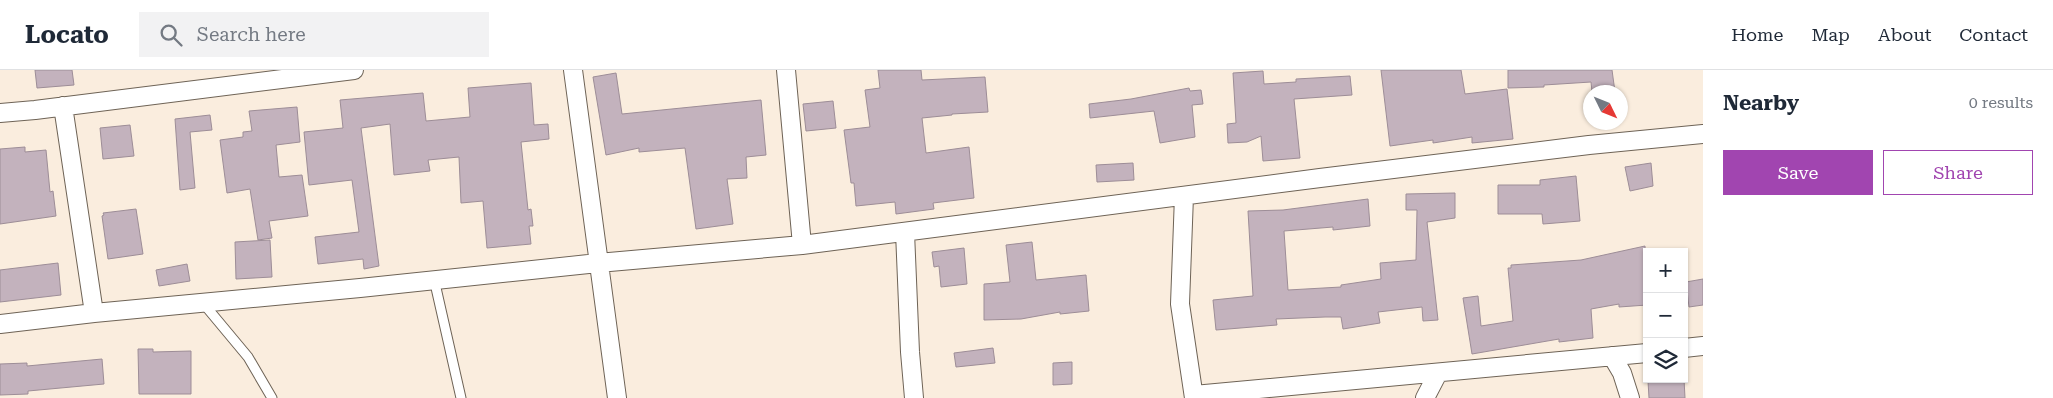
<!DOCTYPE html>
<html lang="en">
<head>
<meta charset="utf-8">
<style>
  body { margin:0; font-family:"Roboto Serif",serif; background:#f2f2f3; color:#1f2937 }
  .controls { position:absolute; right:15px; bottom:15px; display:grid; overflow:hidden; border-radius:0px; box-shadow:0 1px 4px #0004 }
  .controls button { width:45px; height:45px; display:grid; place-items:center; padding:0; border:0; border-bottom:1px solid #e0e1e3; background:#fff; color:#1f2937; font:25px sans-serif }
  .compass { position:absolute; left:1583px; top:15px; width:45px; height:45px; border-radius:50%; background:#fff; box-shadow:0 1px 4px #0004; rotate:133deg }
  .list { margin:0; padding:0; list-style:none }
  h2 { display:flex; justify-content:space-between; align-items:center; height:65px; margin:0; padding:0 20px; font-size:21px }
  h2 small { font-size:16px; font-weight:400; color:#747a83 }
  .actions { display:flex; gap:10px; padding:15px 20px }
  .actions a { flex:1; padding:11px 0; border:1px solid #a145b0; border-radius:0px; text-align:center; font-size:18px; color:#a145b0 }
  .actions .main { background:#a145b0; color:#fff }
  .icon { flex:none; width:28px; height:28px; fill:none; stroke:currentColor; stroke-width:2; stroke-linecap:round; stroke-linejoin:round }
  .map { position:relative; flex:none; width:1703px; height:328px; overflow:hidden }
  header { display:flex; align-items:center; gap:30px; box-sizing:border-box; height:70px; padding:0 25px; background:#fff; border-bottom:1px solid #e0e1e3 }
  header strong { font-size:24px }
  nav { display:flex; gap:28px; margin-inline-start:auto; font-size:18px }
  .search { width:350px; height:45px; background:#f2f2f3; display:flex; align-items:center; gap:12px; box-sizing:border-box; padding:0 18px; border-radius:0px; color:#747a83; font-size:19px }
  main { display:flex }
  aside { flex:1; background:#fff }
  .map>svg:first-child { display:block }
  .building { fill:#c3b2bd; stroke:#9d8d97 }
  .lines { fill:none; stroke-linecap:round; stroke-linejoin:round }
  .lane-casing { stroke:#6e6356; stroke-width:11 }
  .street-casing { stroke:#6e6356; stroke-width:20 }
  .lane { stroke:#fff; stroke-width:9 }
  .street { stroke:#fff; stroke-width:18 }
</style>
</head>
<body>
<header>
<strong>Locato</strong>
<div class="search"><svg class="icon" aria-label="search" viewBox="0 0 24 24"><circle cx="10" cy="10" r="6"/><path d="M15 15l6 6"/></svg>Search here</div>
<nav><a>Home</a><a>Map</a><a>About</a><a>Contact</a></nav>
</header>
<main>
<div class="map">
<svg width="1703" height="328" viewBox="0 0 1703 328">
  <rect width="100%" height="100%" fill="#faedde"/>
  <!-- building -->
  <path class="building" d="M 35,0 L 72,0 L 74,15 L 37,18 Z
    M 878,0 L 921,0 L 922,10 L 985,7 L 988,42 L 952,44 L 952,45 L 922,48 L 926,83 L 969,77 L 974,128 L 933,133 L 934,139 L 896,144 L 895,132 L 856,136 L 854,113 L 851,113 L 844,60 L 870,57 L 865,20 L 880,18 Z
    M 1381,0 L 1461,0 L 1465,24 L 1507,19 L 1513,69 L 1472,73 L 1472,67 L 1433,73 L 1433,70 L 1390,76 Z
    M 1508,0 L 1612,0 L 1615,22 L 1592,22 L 1591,12 L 1544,15 L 1544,17 L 1508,18 Z
    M 1263,1 L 1264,14 L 1296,12 L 1296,9 L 1350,6 L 1352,25 L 1294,29 L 1300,88 L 1263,91 L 1261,66 L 1247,72 L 1228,73 L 1227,54 L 1236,53 L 1233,3 Z
    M 616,3 L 622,44 L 761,30 L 766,85 L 746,87 L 747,108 L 727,109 L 733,154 L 696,159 L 685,78 L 639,82 L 639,78 L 606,85 L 593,7 Z
    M 531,13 L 534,55 L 548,54 L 549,69 L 521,72 L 528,140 L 531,139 L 533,156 L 529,156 L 531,174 L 487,178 L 483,131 L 461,133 L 459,87 L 428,90 L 430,101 L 394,105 L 390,54 L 361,58 L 379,196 L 364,199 L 363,189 L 318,194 L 315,167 L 359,162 L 352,110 L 309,115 L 304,62 L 343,58 L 340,30 L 423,23 L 426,51 L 470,47 L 468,18 Z
    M 1189,18 L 1190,21 L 1201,20 L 1203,34 L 1192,35 L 1195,67 L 1160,73 L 1154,41 L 1090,48 L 1089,34 L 1131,29 Z
    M 833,31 L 836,58 L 806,61 L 803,34 Z
    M 297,37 L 300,72 L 276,75 L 279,107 L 302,105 L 308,146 L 269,151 L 272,168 L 258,170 L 250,119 L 227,123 L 220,70 L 243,67 L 243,62 L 252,61 L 249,41 Z
    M 210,45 L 212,60 L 190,62 L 195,118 L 180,120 L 175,49 Z
    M 130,55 L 134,86 L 103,89 L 100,58 Z
    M 25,77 L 25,82 L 46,80 L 50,122 L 53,121 L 56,146 L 0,154 L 0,79 Z
    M 1133,93 L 1134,110 L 1097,112 L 1096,95 Z
    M 1651,93 L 1653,116 L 1630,121 L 1625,97 Z
    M 1576,106 L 1580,151 L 1543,154 L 1542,144 L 1498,144 L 1498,115 L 1540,115 L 1540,110 Z
    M 1455,123 L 1455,148 L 1427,152 L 1438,250 L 1423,251 L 1422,237 L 1378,242 L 1380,253 L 1343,259 L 1341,247 L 1325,247 L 1276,249 L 1277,255 L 1216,260 L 1213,230 L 1253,226 L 1248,141 L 1283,140 L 1368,129 L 1370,156 L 1333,160 L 1333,157 L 1284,161 L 1288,220 L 1341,217 L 1341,215 L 1381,209 L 1380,193 L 1416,190 L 1417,140 L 1406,140 L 1406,124 Z
    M 136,139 L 143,184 L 108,189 L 102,146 L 104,145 L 103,143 Z
    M 270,170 L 272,207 L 236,209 L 235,172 Z
    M 1032,172 L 1036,210 L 1086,205 L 1089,241 L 1060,244 L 1060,242 L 1021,249 L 984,250 L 984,214 L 1010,212 L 1006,175 Z
    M 1645,176 L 1647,235 L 1619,237 L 1619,234 L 1591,239 L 1593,268 L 1559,272 L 1559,269 L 1472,284 L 1463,228 L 1478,226 L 1481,256 L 1513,251 L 1508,198 L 1511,198 L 1511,195 L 1581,190 Z
    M 964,178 L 967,214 L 941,217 L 939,196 L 934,197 L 932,182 Z
    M 58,193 L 61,225 L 0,232 L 0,200 Z
    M 187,194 L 190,211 L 159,216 L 156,200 Z
    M 1703,209 L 1703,235 L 1689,237 L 1686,212 Z
    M 993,278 L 995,293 L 956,297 L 954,283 Z
    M 138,279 L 153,279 L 153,282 L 191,281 L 191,324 L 139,324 Z
    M 102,289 L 104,314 L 28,321 L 28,324 L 0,325 L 0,294 L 27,293 L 27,296 Z
    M 1072,292 L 1072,314 L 1053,315 L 1053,293 Z
    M 1684,309 L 1685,328 L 1649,328 L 1648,311 Z"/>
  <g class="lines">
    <defs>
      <path id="lane" d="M 434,209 L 461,328
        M 203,233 L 248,287 L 272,328"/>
      <path id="street" d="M 573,0 L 617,328
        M 786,0 L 802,175
        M 63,36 L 94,243
        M 0,43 L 35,40 L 354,0
        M 1184,126 L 1180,234 L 1194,328
        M 905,162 L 910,282 L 914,328
        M 0,254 L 94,243 L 360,218 L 598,193 L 802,175 L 1320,108 L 1589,75 L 1703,64
        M 1684,278 L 1703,276
        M 1612,286 L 1622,303 L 1630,328
        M 1194,325 L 1647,283
        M 1425,328 L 1438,303"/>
    </defs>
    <!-- lane casing -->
    <use href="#lane" class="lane-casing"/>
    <!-- street casing -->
    <use href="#street" class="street-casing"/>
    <!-- lane -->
    <use href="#lane" class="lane"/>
    <!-- street -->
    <use href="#street" class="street"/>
  </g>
</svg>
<div class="controls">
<button>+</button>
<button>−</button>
<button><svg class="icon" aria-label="layers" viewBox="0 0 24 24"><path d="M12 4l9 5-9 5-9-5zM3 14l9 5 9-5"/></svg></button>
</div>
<svg class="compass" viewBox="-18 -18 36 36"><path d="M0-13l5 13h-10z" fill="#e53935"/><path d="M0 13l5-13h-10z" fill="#747a83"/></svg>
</div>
<aside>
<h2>Nearby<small>0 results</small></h2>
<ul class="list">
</ul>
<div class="actions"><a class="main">Save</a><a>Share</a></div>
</aside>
</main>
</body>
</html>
